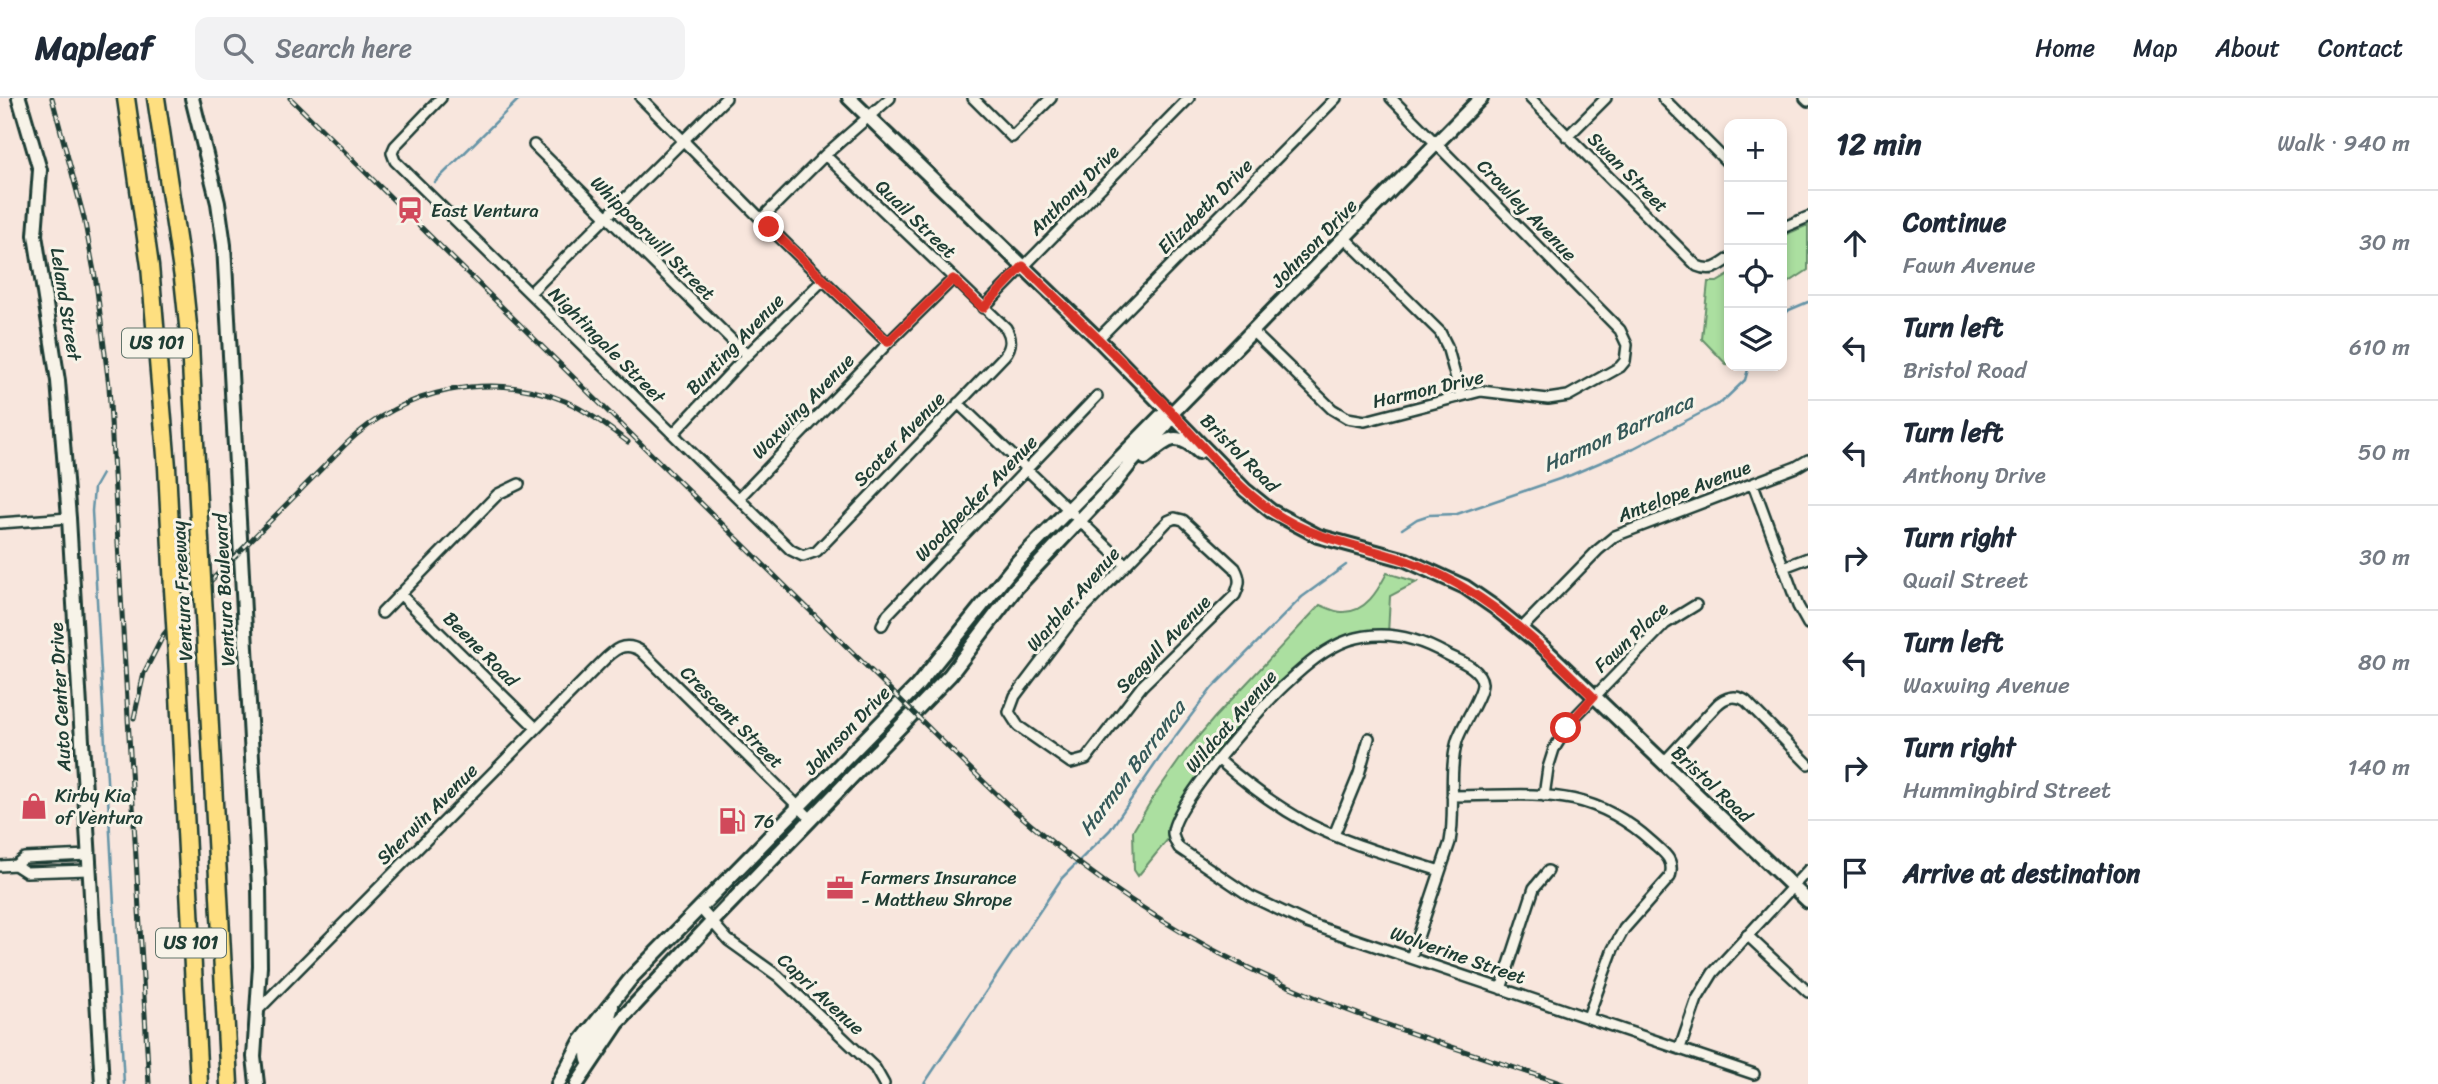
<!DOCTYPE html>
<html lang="en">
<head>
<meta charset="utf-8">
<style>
  body { margin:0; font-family:Sriracha,sans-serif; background:#f2f2f3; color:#1f2937 }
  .controls { position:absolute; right:21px; top:21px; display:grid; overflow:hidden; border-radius:14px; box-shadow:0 4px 10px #0003 }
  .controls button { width:63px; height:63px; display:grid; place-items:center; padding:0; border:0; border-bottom:2px solid #e0e1e3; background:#fff; color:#1f2937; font:35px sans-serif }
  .stop { position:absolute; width:21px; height:21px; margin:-16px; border:5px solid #d93025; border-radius:50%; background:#fff }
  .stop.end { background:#d93025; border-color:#fff; box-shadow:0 2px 7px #0008 }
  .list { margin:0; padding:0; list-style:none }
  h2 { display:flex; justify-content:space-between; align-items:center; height:91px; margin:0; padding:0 28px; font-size:30px }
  h2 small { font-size:23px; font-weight:400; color:#747a83 }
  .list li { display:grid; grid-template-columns:46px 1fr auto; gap:21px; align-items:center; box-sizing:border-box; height:105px; padding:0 28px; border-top:2px solid #e0e1e3 }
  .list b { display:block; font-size:26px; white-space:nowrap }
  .list p { margin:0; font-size:23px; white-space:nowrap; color:#747a83 }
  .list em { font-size:23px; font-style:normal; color:#747a83 }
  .icon { flex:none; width:38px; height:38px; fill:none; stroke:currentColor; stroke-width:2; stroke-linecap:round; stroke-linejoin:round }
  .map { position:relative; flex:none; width:1808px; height:986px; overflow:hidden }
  header { display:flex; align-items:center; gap:42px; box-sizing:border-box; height:98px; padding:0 35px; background:#fff; border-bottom:2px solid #e0e1e3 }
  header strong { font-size:33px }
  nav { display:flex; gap:38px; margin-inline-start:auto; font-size:24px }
  .search { width:490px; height:63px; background:#f2f2f3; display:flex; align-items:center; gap:18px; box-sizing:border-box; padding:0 24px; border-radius:14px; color:#747a83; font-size:26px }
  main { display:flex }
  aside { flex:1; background:#fff }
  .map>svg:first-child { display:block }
  .green { fill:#abdfa0; stroke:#658e6a; stroke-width:2 }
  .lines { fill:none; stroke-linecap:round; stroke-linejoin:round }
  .stream { stroke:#6594a7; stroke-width:2.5 }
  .street-casing { stroke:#1f3d34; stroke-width:14 }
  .secondary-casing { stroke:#1f3d34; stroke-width:18 }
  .highway-casing { stroke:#1f3d34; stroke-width:21 }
  .street { stroke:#f7f3e8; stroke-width:9 }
  .secondary { stroke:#f7f3e8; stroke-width:12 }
  .highway { stroke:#fedf80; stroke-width:16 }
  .rail-casing { stroke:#1f3d34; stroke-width:5 }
  .rail { stroke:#f7f3e8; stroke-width:2.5; stroke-dasharray:8; stroke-linecap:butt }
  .highway-bridge-casing { stroke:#1f3d34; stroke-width:21; stroke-linecap:butt }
  .highway-bridge { stroke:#fedf80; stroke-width:16 }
  .route { stroke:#d93025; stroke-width:9 }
  .labels { text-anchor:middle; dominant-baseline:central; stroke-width:6; stroke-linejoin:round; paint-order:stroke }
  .shield { fill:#f7f3e8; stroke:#60746a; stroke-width:2 }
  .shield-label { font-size:18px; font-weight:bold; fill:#1f3d34 }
  .street-label { font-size:19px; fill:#1f3d34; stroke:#f7f3e8 }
  .poi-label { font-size:19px; fill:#1f3d34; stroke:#f7f3e8; text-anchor:start }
  .water-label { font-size:21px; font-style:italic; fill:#365a5a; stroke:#f7f3e8 }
</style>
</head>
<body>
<header>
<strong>Mapleaf</strong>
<div class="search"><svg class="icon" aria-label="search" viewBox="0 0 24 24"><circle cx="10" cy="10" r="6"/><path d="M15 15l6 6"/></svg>Search here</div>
<nav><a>Home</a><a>Map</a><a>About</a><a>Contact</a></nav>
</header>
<main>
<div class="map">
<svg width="1808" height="986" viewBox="0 0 1808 986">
  <rect width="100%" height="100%" fill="#f8e6dd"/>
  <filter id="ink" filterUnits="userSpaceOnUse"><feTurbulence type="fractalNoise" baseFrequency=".0143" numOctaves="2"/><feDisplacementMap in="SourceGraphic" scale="14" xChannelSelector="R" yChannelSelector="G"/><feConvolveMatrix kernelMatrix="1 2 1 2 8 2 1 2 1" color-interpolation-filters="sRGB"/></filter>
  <g filter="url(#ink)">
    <!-- green -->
    <path class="green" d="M 1808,127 L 1808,172 L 1782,189 L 1782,138 Z
      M 1729,177 L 1729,262 L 1727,267 L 1702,241 L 1708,184 L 1717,184 Z
      M 1387,475 L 1417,484 L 1390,498 L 1388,537 L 1352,541 L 1288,583 L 1217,661 L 1173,735 L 1138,778 L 1134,772 L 1133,733 L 1154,698 L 1185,654 L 1215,619 L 1320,507 C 1326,509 1335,514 1342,514 C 1366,515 1378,492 1387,475 Z"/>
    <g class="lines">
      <!-- stream -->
      <path class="stream" d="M 435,84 L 520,0
        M 1782,219 L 1789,212 L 1808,204
        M 102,376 L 94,390 L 92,413 L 124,986
        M 1402,431 L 1417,421 L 1429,417 L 1457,416 L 1571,377 L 1634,350 L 1722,304 L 1745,282 L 1749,268
        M 924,986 L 1062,780 L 1110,732 L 1165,652 L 1212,590 L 1302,499 L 1346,467"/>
      <defs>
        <path id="street" d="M 441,0 L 395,48 L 392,55 L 395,63 L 791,452 L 803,458 L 817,453 L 1004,258 C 1012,249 1012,240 1006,230 L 825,57
          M 641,0 L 769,129 L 888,245
          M 973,0 L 1012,39 L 1051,0
          M 1530,0 L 1697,168 C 1711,174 1718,169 1729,161
          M 1663,0 L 1729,66
          M 1805,0 L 1808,3
          M 1567,39 L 1606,0
          M 534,47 L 747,257
          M 761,121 L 825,57 L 890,0
          M 1782,130 L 1808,119
          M 1345,140 L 1440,234 L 1447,248 L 1461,298
          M 530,195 L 726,0
          M 983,210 L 1189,0
          M 1253,234 L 1332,311 L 1347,320 L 1365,323 L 1481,293 L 1548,301 L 1568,298 L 1620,269 L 1625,263 L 1627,247 L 1620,232 L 1391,0
          M 1098,241 L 1336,0
          M 958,305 L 1126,467
          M 673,336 L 747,257 L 823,182
          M 1753,386 L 1798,508 L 1808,526
          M 739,400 L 888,245 L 953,181
          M 1175,420 L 1183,422 L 1235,470 C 1241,481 1240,486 1235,497 L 1142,588 L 1086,661 L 1071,665 L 1018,628 L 1009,614 L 1015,598 L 1071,524 L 1168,423 Z
          M 0,425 L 69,420
          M 1784,469 L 1808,460
          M 400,496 L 536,630
          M 382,515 L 498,396 L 519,386
          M 882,527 L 888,516 L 1097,298
          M 1522,530 L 1598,452 L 1615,438 L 1796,369 L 1808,362
          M 1218,661 C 1245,685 1276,708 1309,726 C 1350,747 1397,759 1440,773
          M 1663,665 L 1717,607 C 1725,599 1736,596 1746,603 L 1808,666
          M 1452,698 C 1533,698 1587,685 1652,744 C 1664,755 1675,761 1670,779 L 1624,831 L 1613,851 L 1588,919
          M 1544,698 L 1548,670 L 1554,651 L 1572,622 L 1665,526 L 1696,507
          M 1334,737 L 1359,676 L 1369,640
          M 15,767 L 26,774 L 89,772
          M 0,768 L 15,767 L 24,760 L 88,757
          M 699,809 L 728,842 L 778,878 L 875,970 L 884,986
          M 1747,837 L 1808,894
          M 1411,860 L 1450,744 C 1456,711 1448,676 1457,643 C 1461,629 1483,596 1482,585 C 1480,569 1459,563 1446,556 C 1416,539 1383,531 1349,542 C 1326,550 1306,567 1288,584 C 1265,604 1172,708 1173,735 C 1173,741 1176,745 1179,750 L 1250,798 L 1307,825 L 1754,976
          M 1501,891 L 1534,790 L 1548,773
          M 257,913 L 600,566 C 613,553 623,542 641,553 L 811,721
          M 1680,950 L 1697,901 L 1713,875 L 1808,772"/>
        <path id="secondary" d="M 19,0 L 40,72 L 35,137 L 58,283 L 69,420 L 102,986
          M 192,0 L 218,105 L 224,147 L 259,788 L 260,868 L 254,959 L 257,986
          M 849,0 L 1098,241 L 1245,392 L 1271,413 L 1318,438 L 1406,462 L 1465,489 L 1494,509 L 1544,550 L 1808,803
          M 1145,360 C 1167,342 1175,331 1199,354
          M 590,966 C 580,950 599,939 606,925 C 609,920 610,914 612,908
          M 558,986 L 581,943 L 633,878 L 917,588 L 1018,463 L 1160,319 L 1172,315
          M 577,986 L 618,925 L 712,824 L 950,577 L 1016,490 L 1114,386 L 1130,366 L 1167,326 L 1172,315 L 1481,0"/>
        <path id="highway" d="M 126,0 L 150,168 L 167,369 L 173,491
          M 156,0 L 183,180 L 190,246 L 201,462
          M 205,535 L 229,986
          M 177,558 L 199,986"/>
      </defs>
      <!-- street casing -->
      <use href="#street" class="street-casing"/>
      <!-- secondary casing -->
      <use href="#secondary" class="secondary-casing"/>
      <!-- highway casing -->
      <use href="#highway" class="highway-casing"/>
      <!-- street -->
      <use href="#street" class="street"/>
      <!-- secondary -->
      <use href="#secondary" class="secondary"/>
      <!-- highway -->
      <use href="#highway" class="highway"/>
      <defs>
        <path id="rail" d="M 52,0 L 84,120 L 96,184 L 109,288 L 149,986
          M 290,0 L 914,615 C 944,645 974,675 1005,704 C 1067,760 1135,809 1208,849 C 1319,910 1443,945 1563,986
          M 134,620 L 144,575 L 164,536 L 189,505 L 346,346 C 403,291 491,272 565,303 C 589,314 608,329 628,344"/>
      </defs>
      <!-- rail casing -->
      <use href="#rail" class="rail-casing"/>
      <!-- rail -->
      <use href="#rail" class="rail"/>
      <defs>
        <path id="highway-bridge" d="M 201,462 L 205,535
          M 173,491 L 177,558"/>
      </defs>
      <!-- highway-bridge casing -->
      <use href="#highway-bridge" class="highway-bridge-casing"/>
      <!-- highway-bridge -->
      <use href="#highway-bridge" class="highway-bridge"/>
    </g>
  </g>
  <g class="lines" filter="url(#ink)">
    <!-- route -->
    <path class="route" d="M 769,129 L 888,244 L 953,181 L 983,210 L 1023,168 C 1070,214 1118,259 1164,306 C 1199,343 1231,385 1273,414 C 1314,442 1361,447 1407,463 C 1483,489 1537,544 1593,599 L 1566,630"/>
  </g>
  <!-- icons -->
  <defs>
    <symbol id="station-bare" viewBox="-9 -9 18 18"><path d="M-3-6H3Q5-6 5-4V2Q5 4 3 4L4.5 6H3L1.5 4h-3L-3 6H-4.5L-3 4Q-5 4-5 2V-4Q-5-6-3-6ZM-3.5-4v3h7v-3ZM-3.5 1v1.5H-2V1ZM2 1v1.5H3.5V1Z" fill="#d1495b" stroke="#f7f3e8" stroke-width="2.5" paint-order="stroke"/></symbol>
    <symbol id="shop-bare" viewBox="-9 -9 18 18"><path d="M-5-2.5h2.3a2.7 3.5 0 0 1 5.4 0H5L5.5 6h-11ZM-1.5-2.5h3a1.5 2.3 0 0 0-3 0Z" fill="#d1495b" stroke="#f7f3e8" stroke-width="2.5" paint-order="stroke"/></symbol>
    <symbol id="fuel-bare" viewBox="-9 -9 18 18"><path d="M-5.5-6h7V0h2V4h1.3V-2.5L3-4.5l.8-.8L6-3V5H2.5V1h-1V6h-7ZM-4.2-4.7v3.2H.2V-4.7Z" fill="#d1495b" stroke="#f7f3e8" stroke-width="2.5" paint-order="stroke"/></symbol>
    <symbol id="office-bare" viewBox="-9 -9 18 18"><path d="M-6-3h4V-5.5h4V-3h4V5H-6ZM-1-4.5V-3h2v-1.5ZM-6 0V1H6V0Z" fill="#d1495b" stroke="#f7f3e8" stroke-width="2.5" paint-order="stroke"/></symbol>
  </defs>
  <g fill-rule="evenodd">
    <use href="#station-bare" x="391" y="93" width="38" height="38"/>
    <use href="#shop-bare" x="15" y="689" width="38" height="38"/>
    <use href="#fuel-bare" x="713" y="704" width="38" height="38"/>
    <use href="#office-bare" x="821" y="771" width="38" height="38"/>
  </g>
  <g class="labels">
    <!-- shield labels -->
    <g class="shield">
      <rect x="122" y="230.5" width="70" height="29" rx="5"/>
      <rect x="156" y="830.5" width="70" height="29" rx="5"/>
    </g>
    <g class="shield-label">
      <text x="157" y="245">US 101</text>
      <text x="191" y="845">US 101</text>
    </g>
    <!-- street labels -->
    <g class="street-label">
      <text transform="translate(1628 74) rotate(45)">Swan Street</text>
      <text transform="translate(1074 92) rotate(-45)">Anthony Drive</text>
      <text transform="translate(1205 108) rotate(-45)">Elizabeth Drive</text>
      <text transform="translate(1527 112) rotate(46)">Crowley Avenue</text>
      <text transform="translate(916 121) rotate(44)">Quail Street</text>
      <text transform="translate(653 140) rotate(45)">Whippoorwill Street</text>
      <text transform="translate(1314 145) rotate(-46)">Johnson Drive</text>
      <text transform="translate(66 206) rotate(81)">Leland Street</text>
      <text transform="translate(735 246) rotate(-46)">Bunting Avenue</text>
      <text transform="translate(607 247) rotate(45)">Nightingale Street</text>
      <text transform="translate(1428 291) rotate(-13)">Harmon Drive</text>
      <text transform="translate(803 308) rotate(-46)">Waxwing Avenue</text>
      <text transform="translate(899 341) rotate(-46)">Scoter Avenue</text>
      <text transform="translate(1240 355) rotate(45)">Bristol Road</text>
      <text transform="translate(1684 393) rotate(-21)">Antelope Avenue</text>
      <text transform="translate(976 400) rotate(-46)">Woodpecker Avenue</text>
      <text transform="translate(224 492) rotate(-93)">Ventura Boulevard</text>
      <text transform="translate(182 493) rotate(-93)">Ventura Freeway</text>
      <text transform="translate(1073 501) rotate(-49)">Warbler Avenue</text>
      <text transform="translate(1631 539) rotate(-43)">Fawn Place</text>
      <text transform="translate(1163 546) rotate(-46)">Seagull Avenue</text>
      <text transform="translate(481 551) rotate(45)">Beene Road</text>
      <text transform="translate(60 599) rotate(-93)">Auto Center Drive</text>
      <text transform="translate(732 619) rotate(45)">Crescent Street</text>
      <text transform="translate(1231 623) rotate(-49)">Wildcat Avenue</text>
      <text transform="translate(847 632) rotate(-46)">Johnson Drive</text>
      <text transform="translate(1712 686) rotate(43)">Bristol Road</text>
      <text transform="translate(427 716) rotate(-45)">Sherwin Avenue</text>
      <text transform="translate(1458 857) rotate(19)">Wolverine Street</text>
      <text transform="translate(821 896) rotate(43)">Capri Avenue</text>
    </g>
    <!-- poi labels -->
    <g class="poi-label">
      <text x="431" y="112">East Ventura</text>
      <text x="55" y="697">Kirby Kia<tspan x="55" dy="22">of Ventura</tspan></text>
      <text x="753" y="723">76</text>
      <text x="861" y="779">Farmers Insurance<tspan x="861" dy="22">- Matthew Shrope</tspan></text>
    </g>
    <!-- water labels -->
    <g class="water-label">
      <text transform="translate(1618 335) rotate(-24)">Harmon Barranca</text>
      <text transform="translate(1132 670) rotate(-53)">Harmon Barranca</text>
    </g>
  </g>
</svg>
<div class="controls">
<button>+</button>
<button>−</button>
<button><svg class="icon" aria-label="locate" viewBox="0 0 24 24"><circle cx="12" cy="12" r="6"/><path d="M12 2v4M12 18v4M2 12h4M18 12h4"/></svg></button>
<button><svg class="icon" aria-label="layers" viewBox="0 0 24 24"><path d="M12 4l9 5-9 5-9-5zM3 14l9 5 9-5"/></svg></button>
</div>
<div class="stop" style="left:1566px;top:630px"></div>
<div class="stop end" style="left:769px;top:129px"></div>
</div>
<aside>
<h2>12 min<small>Walk · 940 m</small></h2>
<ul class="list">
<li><svg class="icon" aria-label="ahead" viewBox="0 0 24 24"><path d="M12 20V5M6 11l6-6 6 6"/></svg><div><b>Continue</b><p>Fawn Avenue</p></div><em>30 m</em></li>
<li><svg class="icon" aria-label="left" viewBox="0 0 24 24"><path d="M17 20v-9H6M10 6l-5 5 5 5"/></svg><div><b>Turn left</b><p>Bristol Road</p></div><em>610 m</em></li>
<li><svg class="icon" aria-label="left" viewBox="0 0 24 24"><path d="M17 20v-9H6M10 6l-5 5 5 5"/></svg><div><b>Turn left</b><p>Anthony Drive</p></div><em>50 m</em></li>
<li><svg class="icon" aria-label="right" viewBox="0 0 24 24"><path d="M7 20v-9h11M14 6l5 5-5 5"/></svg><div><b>Turn right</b><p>Quail Street</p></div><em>30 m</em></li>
<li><svg class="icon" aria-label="left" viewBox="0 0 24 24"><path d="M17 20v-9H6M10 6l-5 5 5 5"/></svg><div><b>Turn left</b><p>Waxwing Avenue</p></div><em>80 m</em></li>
<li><svg class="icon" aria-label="right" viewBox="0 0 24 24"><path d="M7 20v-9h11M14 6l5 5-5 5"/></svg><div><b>Turn right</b><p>Hummingbird Street</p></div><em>140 m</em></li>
<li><svg class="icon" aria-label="arrive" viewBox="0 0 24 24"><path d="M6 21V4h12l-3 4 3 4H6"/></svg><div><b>Arrive at destination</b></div></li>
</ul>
</aside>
</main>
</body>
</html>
